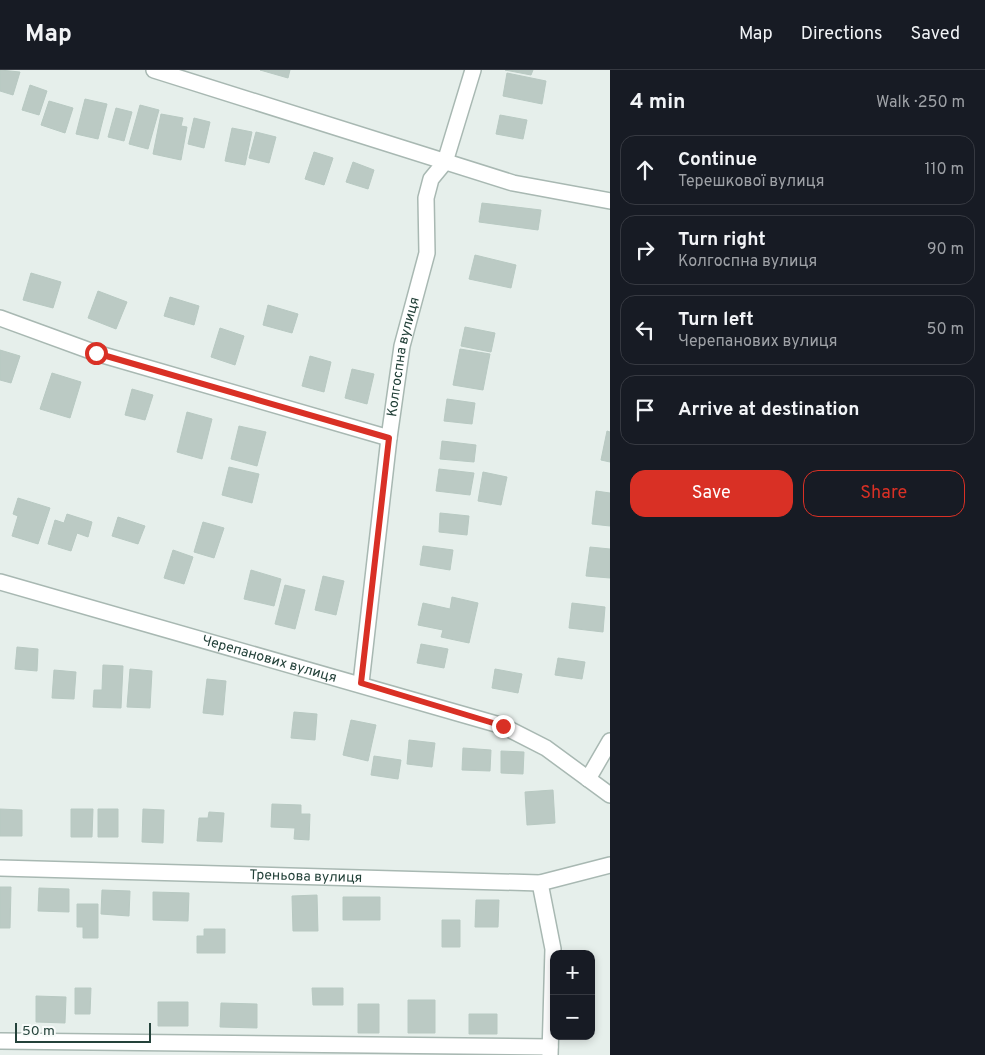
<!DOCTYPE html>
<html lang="en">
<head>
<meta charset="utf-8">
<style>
  body { margin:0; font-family:Overpass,sans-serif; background:#20242c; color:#f1f3f6 }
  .controls { position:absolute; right:15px; bottom:15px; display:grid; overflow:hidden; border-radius:10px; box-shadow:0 2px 8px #0003 }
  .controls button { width:45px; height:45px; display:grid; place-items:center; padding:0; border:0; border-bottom:1px solid #363941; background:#171b24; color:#f1f3f6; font:25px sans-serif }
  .scale { position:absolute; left:15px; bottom:12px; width:136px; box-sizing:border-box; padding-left:5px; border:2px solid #24423a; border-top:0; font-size:14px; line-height:18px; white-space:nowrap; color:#24423a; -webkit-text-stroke:4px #f7fbf9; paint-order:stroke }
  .stop { position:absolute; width:15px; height:15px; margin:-11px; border:4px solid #d93025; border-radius:50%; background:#fff }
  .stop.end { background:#d93025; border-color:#fff; box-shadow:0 1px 5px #0008 }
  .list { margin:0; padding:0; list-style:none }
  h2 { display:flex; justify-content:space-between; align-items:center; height:65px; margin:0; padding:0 20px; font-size:21px }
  h2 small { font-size:16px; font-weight:400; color:#9ea1a6 }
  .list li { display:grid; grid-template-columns:32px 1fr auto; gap:15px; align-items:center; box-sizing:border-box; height:70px; margin:0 10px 10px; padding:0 10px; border:1px solid #363941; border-radius:15px }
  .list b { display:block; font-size:19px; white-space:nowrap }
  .list p { margin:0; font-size:16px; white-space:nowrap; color:#9ea1a6 }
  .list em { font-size:16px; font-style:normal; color:#9ea1a6 }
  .actions { display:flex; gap:10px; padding:15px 20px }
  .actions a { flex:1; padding:11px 0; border:1px solid #d93025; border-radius:15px; text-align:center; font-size:18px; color:#d93025 }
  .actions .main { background:#d93025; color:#fff }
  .icon { flex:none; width:28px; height:28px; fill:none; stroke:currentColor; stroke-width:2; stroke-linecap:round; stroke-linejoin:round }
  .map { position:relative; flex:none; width:610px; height:985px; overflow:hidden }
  header { display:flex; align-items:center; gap:30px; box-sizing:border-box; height:70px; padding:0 25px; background:#171b24; border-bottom:1px solid #363941 }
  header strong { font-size:24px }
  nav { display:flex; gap:28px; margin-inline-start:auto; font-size:18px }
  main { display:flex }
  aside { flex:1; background:#171b24 }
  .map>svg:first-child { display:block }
  .building { fill:#bbcac4; stroke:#b8c9c2 }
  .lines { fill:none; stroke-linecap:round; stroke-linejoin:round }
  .minor-casing { stroke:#a8b8b2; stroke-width:18 }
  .tertiary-casing { stroke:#a8b8b2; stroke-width:18 }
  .minor { stroke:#fff; stroke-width:15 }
  .tertiary { stroke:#fff; stroke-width:15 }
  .route { stroke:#d93025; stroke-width:6 }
  .labels { text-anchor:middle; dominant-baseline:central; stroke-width:5; stroke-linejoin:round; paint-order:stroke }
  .street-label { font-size:14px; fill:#24423a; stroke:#f7fbf9 }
</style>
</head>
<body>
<header>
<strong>Map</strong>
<nav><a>Map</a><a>Directions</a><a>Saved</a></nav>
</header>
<main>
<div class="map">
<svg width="610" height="985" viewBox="0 0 610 985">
  <rect width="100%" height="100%" fill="#e6efeb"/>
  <!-- building -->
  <path class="building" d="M 0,0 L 20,2 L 13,25 L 0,21 Z
    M 260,0 L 290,0 L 288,8 Z
    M 505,0 L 533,0 L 531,5 Z
    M 507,3 L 546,11 L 542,34 L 503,26 Z
    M 30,15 L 47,21 L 39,45 L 22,40 Z
    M 85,29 L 107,34 L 98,69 L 76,64 Z
    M 49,31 L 73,38 L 65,63 L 41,55 Z
    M 140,35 L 159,40 L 148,79 L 129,74 Z
    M 116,38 L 132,42 L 124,71 L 108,67 Z
    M 161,44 L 183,48 L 181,56 L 187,57 L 181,90 L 153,84 Z
    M 500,45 L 527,50 L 523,69 L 496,64 Z
    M 194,48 L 210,52 L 204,78 L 188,74 Z
    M 232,58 L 252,62 L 245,95 L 225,91 Z
    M 256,62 L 276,67 L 269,93 L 249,88 Z
    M 314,82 L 333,88 L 324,115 L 305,109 Z
    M 353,92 L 374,100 L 368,119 L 346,112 Z
    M 482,133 L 541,140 L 538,160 L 479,152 Z
    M 475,185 L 516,195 L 511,218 L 469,209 Z
    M 31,203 L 61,212 L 53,238 L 23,230 Z
    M 98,221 L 127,232 L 116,259 L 88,248 Z
    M 170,227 L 199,236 L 194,255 L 164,246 Z
    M 268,235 L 298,244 L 292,263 L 263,255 Z
    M 465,257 L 495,263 L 491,282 L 461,276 Z
    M 220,258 L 244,266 L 235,295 L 211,287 Z
    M 460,279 L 490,284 L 483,320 L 453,315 Z
    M 0,280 L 20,286 L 11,313 L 0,310 Z
    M 310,286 L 331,292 L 324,322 L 302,316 Z
    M 352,299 L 374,304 L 367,334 L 345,328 Z
    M 52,303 L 81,312 L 70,348 L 40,339 Z
    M 132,319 L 153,325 L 145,350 L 125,345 Z
    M 447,329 L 475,333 L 472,354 L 444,351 Z
    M 187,342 L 212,349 L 202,389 L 177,382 Z
    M 239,356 L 266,362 L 257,396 L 231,389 Z
    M 607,361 L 610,362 L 610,392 L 601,390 Z
    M 442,371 L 476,375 L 474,392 L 440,389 Z
    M 229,397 L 259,404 L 252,433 L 222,425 Z
    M 439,399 L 474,403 L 470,425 L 436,421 Z
    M 483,402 L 507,407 L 501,435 L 478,431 Z
    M 596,421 L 610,423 L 610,456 L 592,454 Z
    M 18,428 L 50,438 L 38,474 L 12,466 L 18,446 L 13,444 Z
    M 440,443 L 469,446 L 467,465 L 439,462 Z
    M 67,444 L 92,452 L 88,467 L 77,463 L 71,481 L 48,474 L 55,450 L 64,453 Z
    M 118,447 L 145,456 L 138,474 L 112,466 Z
    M 203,452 L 224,458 L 214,488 L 194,482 Z
    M 423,476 L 453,480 L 450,500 L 420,495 Z
    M 590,477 L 610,479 L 610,508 L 586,506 Z
    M 173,480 L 193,487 L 184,514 L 164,508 Z
    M 251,500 L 281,509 L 274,536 L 244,529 Z
    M 323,506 L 344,511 L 336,545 L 315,540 Z
    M 285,515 L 305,520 L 295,559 L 275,554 Z
    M 452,527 L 478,533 L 469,573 L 441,567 L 443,560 L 418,555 L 423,533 L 450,539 Z
    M 572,533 L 605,537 L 603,562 L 569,558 Z
    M 421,574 L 448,579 L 444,598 L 417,593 Z
    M 17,577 L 38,579 L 37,601 L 15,599 Z
    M 558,588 L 585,592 L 582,609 L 555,605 Z
    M 103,595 L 123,596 L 121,638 L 93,637 L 94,620 L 102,620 Z
    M 130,599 L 152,601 L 150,638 L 127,637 Z
    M 495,599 L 522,604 L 518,623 L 492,618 Z
    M 54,600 L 76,602 L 74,629 L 52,628 Z
    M 207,609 L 226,611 L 223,645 L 203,643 Z
    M 294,642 L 317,644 L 315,670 L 291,668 Z
    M 351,650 L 376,655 L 368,691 L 343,685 Z
    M 409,670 L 435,673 L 432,697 L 407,694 Z
    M 463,678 L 491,680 L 490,701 L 462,700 Z
    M 501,681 L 524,682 L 523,704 L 501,703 Z
    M 374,686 L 401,690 L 398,709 L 371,705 Z
    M 553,720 L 555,753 L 527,755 L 525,722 Z
    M 272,734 L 301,735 L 301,744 L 310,744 L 309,770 L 294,769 L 295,758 L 271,757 Z
    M 0,739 L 22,740 L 22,766 L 0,766 Z
    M 71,739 L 93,739 L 92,767 L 71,767 Z
    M 98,739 L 118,739 L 118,767 L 98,767 Z
    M 143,739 L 164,740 L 163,773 L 142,772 Z
    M 209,742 L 224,743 L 222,772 L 197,771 L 199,748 L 208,748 Z
    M 0,817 L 11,817 L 10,858 L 0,858 Z
    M 39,818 L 69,819 L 69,842 L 38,841 Z
    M 102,820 L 130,821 L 129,846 L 101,844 Z
    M 153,822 L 189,823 L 188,851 L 153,850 Z
    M 317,825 L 318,861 L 293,861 L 292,826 Z
    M 343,827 L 380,827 L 380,850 L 343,850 Z
    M 476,830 L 499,830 L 498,857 L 475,857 Z
    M 77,834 L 98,834 L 98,868 L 83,868 L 83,857 L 77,857 Z
    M 442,850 L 460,850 L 460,877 L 442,877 Z
    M 204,859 L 225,859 L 225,883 L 197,883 L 197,866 L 204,866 Z
    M 75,918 L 91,918 L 90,944 L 75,944 Z
    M 312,918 L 343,918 L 343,935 L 313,935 Z
    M 36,926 L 66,927 L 65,953 L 36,952 Z
    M 408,930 L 435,930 L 435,963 L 408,963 Z
    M 158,932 L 188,932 L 188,956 L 158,956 Z
    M 221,933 L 257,934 L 257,958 L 220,957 Z
    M 358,934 L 379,934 L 379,963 L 358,963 Z
    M 469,944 L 497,944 L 497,964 L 469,964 Z"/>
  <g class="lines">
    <defs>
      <g id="minor">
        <path d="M 0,248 L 96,283 L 389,368"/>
        <path id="s1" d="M 0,512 L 503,656 L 546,678 L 610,725"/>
        <path id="s2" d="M 361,613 L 389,368 L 402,276 L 427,183 L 426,128 L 431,109 L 445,92 L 473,0"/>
        <path d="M 588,709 L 610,671"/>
        <path id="s3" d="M 0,798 L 540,813 L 610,795"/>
        <path d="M 540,813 L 553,879 L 550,985"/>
        <path d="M 0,971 L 550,977"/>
      </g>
      <path id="tertiary" d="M 154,0 L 513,113 L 610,131"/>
    </defs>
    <!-- minor casing -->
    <use href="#minor" class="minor-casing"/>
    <!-- tertiary casing -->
    <use href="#tertiary" class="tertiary-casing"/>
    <!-- minor -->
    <use href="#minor" class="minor"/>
    <!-- tertiary -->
    <use href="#tertiary" class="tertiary"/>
  </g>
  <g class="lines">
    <!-- route -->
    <path class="route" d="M 96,283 L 389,368 L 361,613 L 503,656"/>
  </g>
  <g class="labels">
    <!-- street labels -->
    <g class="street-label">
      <text stroke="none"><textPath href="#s2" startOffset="329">Колгоспна вулиця</textPath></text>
      <text stroke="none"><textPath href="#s1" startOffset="280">Черепанових вулиця</textPath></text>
      <text stroke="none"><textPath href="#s3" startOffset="306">Треньова вулиця</textPath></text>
    </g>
  </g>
</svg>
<div class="controls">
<button>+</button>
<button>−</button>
</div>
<div class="scale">50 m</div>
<div class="stop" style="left:96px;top:283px"></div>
<div class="stop end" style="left:503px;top:656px"></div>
</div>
<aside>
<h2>4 min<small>Walk · 250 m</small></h2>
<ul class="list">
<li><svg class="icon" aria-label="ahead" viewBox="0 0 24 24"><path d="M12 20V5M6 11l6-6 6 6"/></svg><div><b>Continue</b><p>Терешкової вулиця</p></div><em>110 m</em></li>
<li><svg class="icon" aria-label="right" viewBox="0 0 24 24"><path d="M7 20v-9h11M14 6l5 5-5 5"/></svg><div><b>Turn right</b><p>Колгоспна вулиця</p></div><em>90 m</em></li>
<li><svg class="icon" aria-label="left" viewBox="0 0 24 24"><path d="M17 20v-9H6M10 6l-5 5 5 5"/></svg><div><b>Turn left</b><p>Черепанових вулиця</p></div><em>50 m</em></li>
<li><svg class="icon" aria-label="arrive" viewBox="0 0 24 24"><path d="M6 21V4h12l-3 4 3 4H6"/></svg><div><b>Arrive at destination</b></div></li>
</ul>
<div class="actions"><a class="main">Save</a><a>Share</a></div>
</aside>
</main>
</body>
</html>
